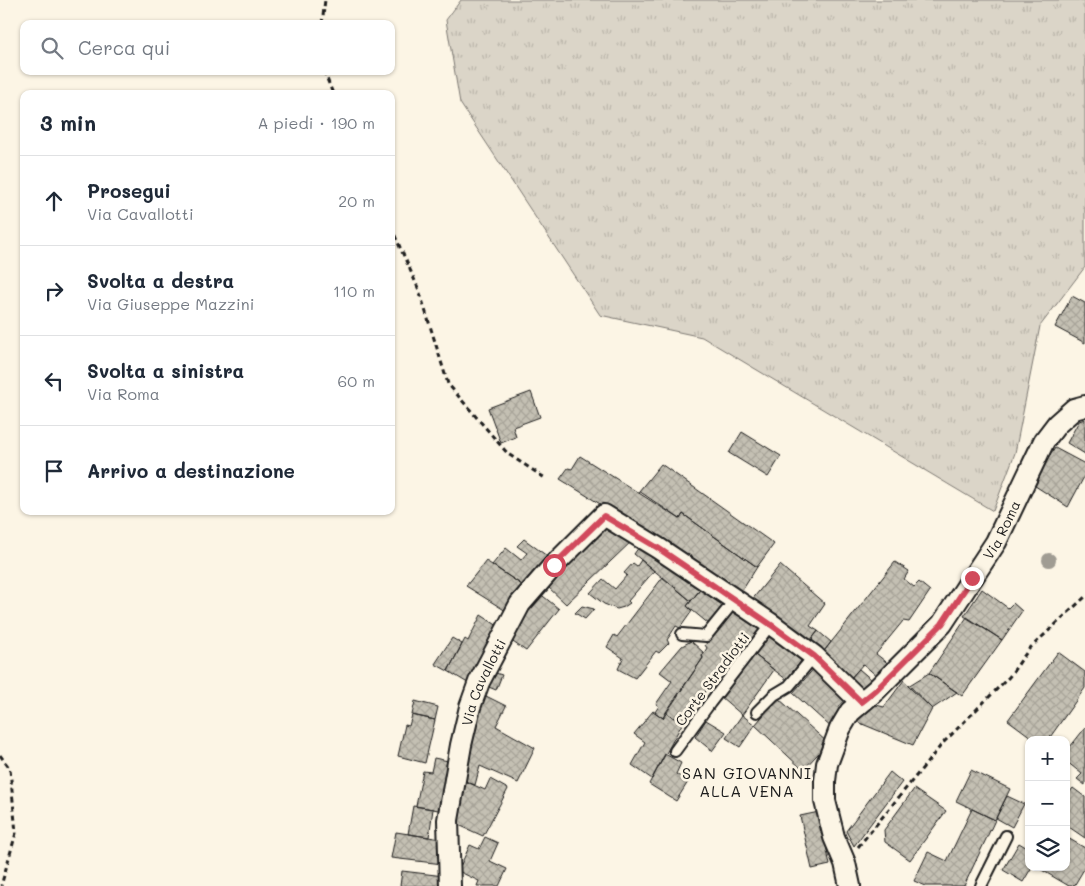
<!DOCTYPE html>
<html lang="it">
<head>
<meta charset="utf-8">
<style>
  body { margin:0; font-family:Mali,sans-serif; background:#f6f6f7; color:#1f2937 }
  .controls { position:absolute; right:15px; bottom:15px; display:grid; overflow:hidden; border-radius:10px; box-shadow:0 1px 4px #0004 }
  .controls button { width:45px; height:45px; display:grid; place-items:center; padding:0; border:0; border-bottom:1px solid #e0e1e3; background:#fff; color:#1f2937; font:25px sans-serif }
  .stop { position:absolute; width:15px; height:15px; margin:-11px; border:4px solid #d1495b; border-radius:50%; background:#fff }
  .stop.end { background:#d1495b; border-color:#fff; box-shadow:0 1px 5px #0008 }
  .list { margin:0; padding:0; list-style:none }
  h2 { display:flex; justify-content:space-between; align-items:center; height:65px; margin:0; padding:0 20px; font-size:21px }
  h2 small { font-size:16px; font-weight:400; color:#747a83 }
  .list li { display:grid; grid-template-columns:32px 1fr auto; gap:15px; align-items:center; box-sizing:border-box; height:90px; padding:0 20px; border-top:1px solid #e0e1e3 }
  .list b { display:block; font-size:19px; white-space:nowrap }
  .list p { margin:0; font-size:16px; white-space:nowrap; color:#747a83 }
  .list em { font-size:16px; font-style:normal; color:#747a83 }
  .icon { flex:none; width:28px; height:28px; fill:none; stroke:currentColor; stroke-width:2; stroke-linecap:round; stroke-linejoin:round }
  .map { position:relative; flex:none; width:1085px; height:886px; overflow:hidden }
  .search { position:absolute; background:#fff; box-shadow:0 1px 4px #0004; left:20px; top:20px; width:375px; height:55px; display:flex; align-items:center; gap:12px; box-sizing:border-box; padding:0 18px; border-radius:10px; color:#747a83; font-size:19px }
  .panel { position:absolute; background:#fff; box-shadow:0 1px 4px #0004; left:20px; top:90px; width:375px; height:425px; border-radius:10px }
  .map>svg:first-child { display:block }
  .grass { fill:url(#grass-tufts); stroke:#7c7872 }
  .building { fill:url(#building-cross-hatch); stroke:#1c1c1c }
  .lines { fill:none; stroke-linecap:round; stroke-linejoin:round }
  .lane-casing { stroke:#1c1c1c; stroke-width:14 }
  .street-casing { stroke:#1c1c1c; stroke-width:24 }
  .path { stroke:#1c1c1c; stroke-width:3; stroke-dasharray:5 4; stroke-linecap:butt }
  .lane { stroke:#fcf5e5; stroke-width:10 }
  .street { stroke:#fcf5e5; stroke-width:20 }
  .tree { fill:#a09c93 }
  .route { stroke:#d1495b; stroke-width:6 }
  .labels { text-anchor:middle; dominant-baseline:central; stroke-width:5; stroke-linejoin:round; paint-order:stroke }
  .street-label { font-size:14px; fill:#1c1c1c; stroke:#fcf5e5 }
  .quarter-label { font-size:16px; letter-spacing:1px; fill:#1c1c1c; stroke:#fcf5e5 }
</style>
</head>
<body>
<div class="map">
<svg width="1085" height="886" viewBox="0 0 1085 886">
  <defs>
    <pattern id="grass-tufts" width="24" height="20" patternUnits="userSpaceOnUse" patternTransform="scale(1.25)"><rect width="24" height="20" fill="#dbd5c8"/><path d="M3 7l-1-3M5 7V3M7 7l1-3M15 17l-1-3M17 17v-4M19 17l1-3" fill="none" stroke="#bbb6ab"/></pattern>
    <pattern id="building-cross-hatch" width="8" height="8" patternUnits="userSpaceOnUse" patternTransform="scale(1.25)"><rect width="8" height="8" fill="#c4c0b3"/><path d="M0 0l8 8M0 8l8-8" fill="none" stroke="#a8a499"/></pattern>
  </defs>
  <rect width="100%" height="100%" fill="#fcf5e5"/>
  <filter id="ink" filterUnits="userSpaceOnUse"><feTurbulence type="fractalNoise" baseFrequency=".02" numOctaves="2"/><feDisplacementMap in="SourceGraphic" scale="10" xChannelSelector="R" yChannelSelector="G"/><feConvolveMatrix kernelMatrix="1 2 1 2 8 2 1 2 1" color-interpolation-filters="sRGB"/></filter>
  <g filter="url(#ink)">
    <!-- grass -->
    <path class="grass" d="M 461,0 L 1085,0 L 1085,267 L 1040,326 L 1015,453 L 993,511 L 702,337 L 600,315 L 460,103 L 446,20 Z"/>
    <!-- building -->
    <path class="building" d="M 1072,296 L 1085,303 L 1085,343 L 1055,327 Z
      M 531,392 L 540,417 L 513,427 L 516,437 L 501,443 L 488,408 Z
      M 1085,419 L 1085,454 L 1067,443 L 1079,421 Z
      M 742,432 L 781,456 L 768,477 L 729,453 Z
      M 1055,448 L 1085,464 L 1085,475 L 1068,507 L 1032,484 Z
      M 580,456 L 680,519 L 683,514 L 757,567 L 740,594 L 666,545 L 560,479 L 568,468 L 572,469 Z
      M 661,464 L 774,544 L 757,567 L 683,514 L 680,519 L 639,491 Z
      M 613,524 L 634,539 L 566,604 L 547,586 L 602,530 Z
      M 524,539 L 551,559 L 525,587 L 492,565 L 506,548 L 521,560 L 527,553 L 517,546 Z
      M 642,543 L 703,586 L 691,601 L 634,554 Z
      M 641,560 L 654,571 L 628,601 L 630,603 L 624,607 L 617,609 L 604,604 L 590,593 L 603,579 L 615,589 L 627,575 L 624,573 L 633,563 L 637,566 Z
      M 486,561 L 525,587 L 506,611 L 466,586 Z
      M 895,562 L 909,571 L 904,579 L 914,587 L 919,582 L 930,591 L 909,622 L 903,621 L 876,654 L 890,665 L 878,677 L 863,664 L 849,680 L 821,655 Z
      M 780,565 L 825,604 L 810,626 L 818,631 L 808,644 L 751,601 Z
      M 663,577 L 691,601 L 687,606 L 692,611 L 680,628 L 676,626 L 667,640 L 669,643 L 659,653 L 656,651 L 635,678 L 618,669 L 623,658 L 607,647 L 614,635 L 617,637 Z
      M 703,586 L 727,601 L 710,625 L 687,606 Z
      M 982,589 L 1008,608 L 1013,603 L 1022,611 L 1002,640 L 964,616 Z
      M 538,592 L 559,609 L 526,651 L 507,638 Z
      M 582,606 L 594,609 L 585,619 L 575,613 Z
      M 735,607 L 764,627 L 733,667 L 726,663 L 682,724 L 666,712 L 703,658 L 702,656 L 707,648 L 705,645 Z
      M 481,615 L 501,628 L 471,685 L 448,671 L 465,639 L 468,641 Z
      M 967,617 L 1002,640 L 962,696 L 929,673 Z
      M 818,631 L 831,642 L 821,655 L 808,644 Z
      M 770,633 L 804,657 L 787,680 L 755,655 Z
      M 452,638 L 462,644 L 448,671 L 435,664 Z
      M 691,641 L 704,653 L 702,656 L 703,658 L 663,718 L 655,712 L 659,706 L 656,704 L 672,681 L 660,672 L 682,646 Z
      M 1058,652 L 1085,672 L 1085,688 L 1048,740 L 1035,740 L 1008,720 Z
      M 755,655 L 774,670 L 742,715 L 721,697 Z
      M 815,667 L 849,697 L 834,730 L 793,693 Z
      M 859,669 L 873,681 L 863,692 L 849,680 Z
      M 489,671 L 502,675 L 496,690 L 484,685 Z
      M 929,673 L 957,692 L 932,709 L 908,686 Z
      M 904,680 L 932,709 L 913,745 L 855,721 L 868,703 L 884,707 Z
      M 480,693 L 506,706 L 496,726 L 535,748 L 518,783 L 480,766 L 475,785 L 460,779 Z
      M 778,698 L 828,743 L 803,770 L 755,725 Z
      M 415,701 L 438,707 L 435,720 L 412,715 Z
      M 653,711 L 663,718 L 666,712 L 682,724 L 652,779 L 632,765 L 645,742 L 634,734 Z
      M 412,715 L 435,720 L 425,763 L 398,756 L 405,725 L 409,726 Z
      M 742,715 L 755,725 L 740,747 L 726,738 Z
      M 706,720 L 726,732 L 712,751 L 695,737 Z
      M 1085,728 L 1085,785 L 1077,779 L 1082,774 L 1066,761 L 1066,752 Z
      M 665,754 L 681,763 L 676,774 L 688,782 L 676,801 L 649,784 Z
      M 434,758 L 453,762 L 444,811 L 416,806 L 423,771 L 431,772 Z
      M 971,770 L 1010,789 L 995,820 L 956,801 Z
      M 890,772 L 902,782 L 854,846 L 846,831 Z
      M 460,779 L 485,790 L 490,779 L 508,789 L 483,836 L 452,822 Z
      M 1073,788 L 1085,797 L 1085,838 L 1066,825 L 1066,797 Z
      M 914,789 L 946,811 L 910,860 L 885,842 L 884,830 Z
      M 1007,796 L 1024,804 L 1012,827 L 996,818 Z
      M 413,806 L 433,809 L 429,837 L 408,834 Z
      M 972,809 L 995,820 L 964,886 L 926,886 L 914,881 L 928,852 L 947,861 Z
      M 819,812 L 830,865 L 812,869 L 800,816 Z
      M 396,832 L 441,839 L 443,864 L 391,858 Z
      M 485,837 L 498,843 L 490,861 L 507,869 L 499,886 L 477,886 L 479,881 L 458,871 L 470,845 L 479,849 Z
      M 1066,837 L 1085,848 L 1085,870 L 1084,869 L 1074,886 L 1069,886 L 1040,869 L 1040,867 L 1066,867 Z
      M 1019,843 L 1029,849 L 1029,867 L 1032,867 L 1023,882 L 1003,870 Z
      M 402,871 L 444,876 L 444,886 L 400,886 Z"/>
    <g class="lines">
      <defs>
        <path id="lane" d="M 682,634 L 706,636 L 735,600
          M 757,712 L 774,695 L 789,686 L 814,656
          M 675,751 L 710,703 L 771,624
          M 981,886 L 1006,836"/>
        <g id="street">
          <path id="s1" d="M 450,886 L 448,820 L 461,745 L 470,707 L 479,682 L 520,604 L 554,565 L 604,515 L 658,548 L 771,624 L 814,656 L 861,702"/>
          <path id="s2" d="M 850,886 L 845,863 L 834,837 L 825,801 L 825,781 L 827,764 L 840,729 L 850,712 L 876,690 L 942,624 L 996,542 L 1044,441 L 1057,424 L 1074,409 L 1085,406"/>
        </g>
      </defs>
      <!-- lane casing -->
      <use href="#lane" class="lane-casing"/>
      <!-- street casing -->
      <use href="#street" class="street-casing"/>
      <!-- path -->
      <path class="path" d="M 322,24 L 325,0
        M 324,71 L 333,94
        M 391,227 L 419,290 L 448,384 L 508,454 L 545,478
        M 0,755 L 10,769 L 16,833 L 1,886
        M 858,847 L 943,743 L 1009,677 L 1029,649 L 1085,597"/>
      <!-- lane -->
      <use href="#lane" class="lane"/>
      <!-- street -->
      <use href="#street" class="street"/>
    </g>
    <!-- trees -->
    <circle class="tree" cx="1049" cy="560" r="7"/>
  </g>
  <g class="lines" filter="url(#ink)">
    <!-- route -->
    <path class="route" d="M 554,565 L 604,516 L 658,548 L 770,624 L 814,656 L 861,702 L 876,690 L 942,624 L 972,578"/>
  </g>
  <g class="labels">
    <!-- street labels -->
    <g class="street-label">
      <text stroke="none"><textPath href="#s2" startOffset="422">Via Roma</textPath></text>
      <text transform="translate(712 679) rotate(-53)">Corte Stradiotti</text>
      <text stroke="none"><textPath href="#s1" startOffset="209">Via Cavallotti</textPath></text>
    </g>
    <!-- quarter labels -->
    <g class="quarter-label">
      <text x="747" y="772">SAN GIOVANNI<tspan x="747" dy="18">ALLA VENA</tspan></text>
    </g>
  </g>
</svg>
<div class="controls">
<button>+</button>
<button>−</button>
<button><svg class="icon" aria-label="layers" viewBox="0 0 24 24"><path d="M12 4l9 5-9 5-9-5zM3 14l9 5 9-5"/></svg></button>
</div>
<div class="stop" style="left:554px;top:565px"></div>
<div class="stop end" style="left:972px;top:578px"></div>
<div class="search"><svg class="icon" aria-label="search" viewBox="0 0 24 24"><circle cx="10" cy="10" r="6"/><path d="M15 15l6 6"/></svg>Cerca qui</div>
<section class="panel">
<h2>3 min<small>A piedi · 190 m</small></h2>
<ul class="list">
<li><svg class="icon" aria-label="ahead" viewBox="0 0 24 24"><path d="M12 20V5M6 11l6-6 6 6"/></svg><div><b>Prosegui</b><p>Via Cavallotti</p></div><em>20 m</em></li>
<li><svg class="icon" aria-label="right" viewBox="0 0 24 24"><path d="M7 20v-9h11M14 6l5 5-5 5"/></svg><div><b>Svolta a destra</b><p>Via Giuseppe Mazzini</p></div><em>110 m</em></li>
<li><svg class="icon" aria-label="left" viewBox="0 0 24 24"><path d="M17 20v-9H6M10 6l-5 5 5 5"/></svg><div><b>Svolta a sinistra</b><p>Via Roma</p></div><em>60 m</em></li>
<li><svg class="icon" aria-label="arrive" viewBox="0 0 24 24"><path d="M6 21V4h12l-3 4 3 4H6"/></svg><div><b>Arrivo a destinazione</b></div></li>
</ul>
</section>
</div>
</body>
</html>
